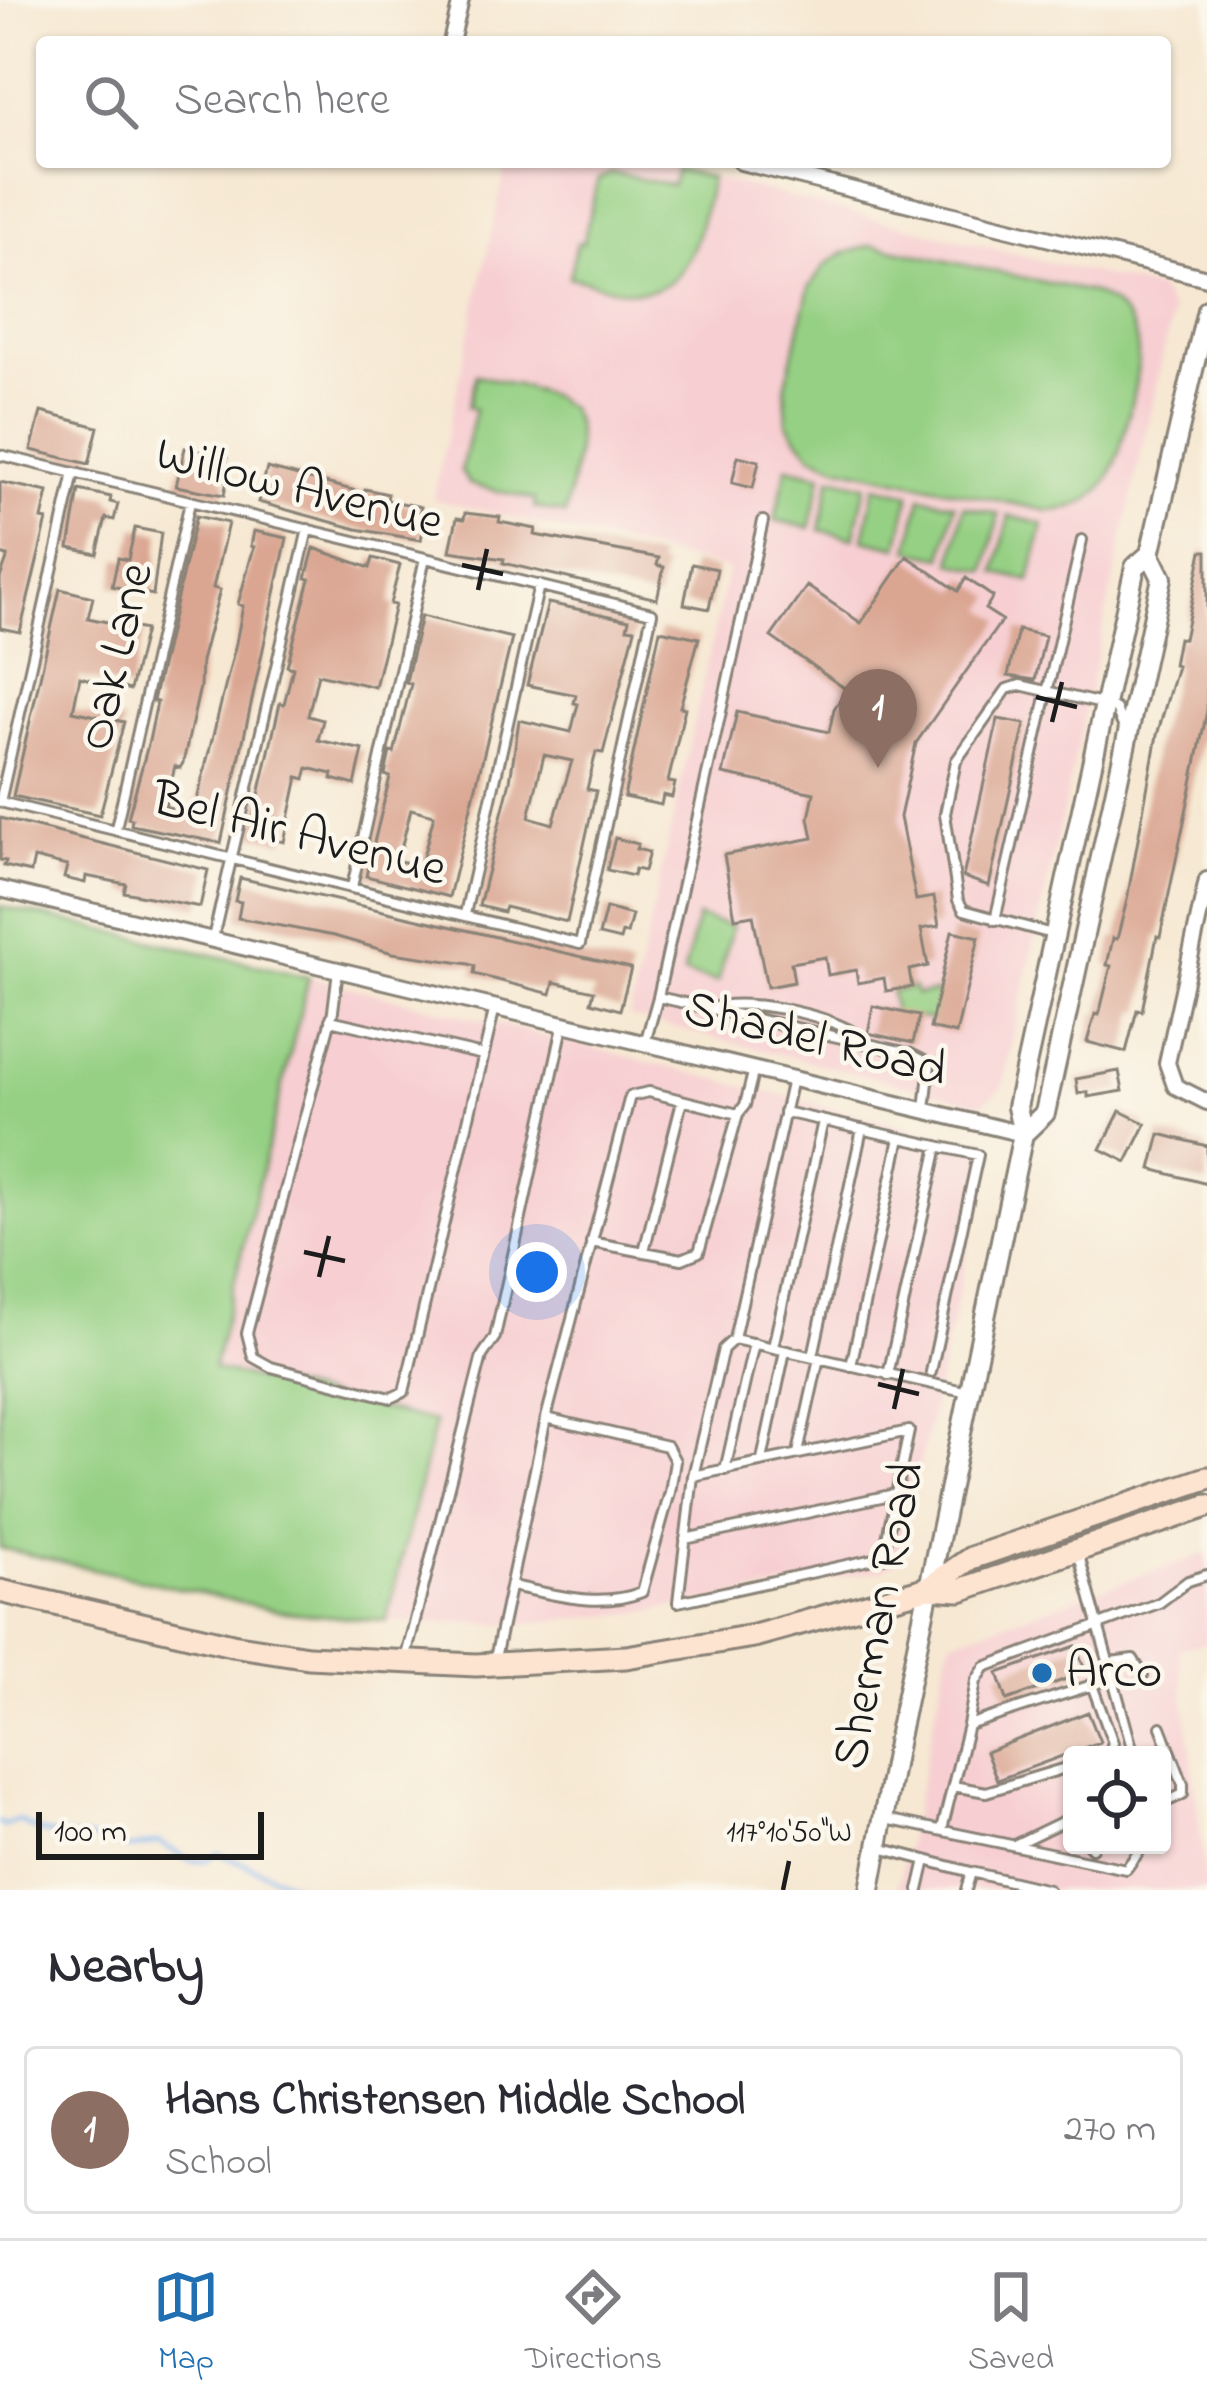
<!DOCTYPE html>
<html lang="en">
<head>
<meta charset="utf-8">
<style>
  body { margin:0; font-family:"Indie Flower",sans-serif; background:#f7f7f7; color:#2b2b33 }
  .controls { position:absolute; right:36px; bottom:36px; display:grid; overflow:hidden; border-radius:12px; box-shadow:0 3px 9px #0004 }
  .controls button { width:108px; height:108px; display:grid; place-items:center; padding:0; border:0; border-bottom:3px solid #e1e1e2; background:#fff; color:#2b2b33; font:60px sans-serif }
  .scale { position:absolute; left:36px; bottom:30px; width:228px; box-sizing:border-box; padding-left:12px; border:6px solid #1c1c1c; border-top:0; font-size:33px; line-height:42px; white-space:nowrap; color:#1c1c1c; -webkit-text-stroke:9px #fbf7ec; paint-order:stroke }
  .you { position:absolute; left:537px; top:1272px; width:42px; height:42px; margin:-30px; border:9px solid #fff; border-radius:50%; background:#1a73e8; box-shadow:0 0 0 18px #1a73e833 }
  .badge { display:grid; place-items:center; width:78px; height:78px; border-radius:50%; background:#1f6fb2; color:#fff; font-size:39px; font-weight:700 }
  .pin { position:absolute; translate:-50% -99px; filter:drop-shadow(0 3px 6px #0008) }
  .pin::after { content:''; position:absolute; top:63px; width:42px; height:36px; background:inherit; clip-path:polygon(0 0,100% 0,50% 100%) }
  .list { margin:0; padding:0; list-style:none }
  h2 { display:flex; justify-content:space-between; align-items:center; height:156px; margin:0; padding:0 48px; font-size:51px }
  h2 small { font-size:39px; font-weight:400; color:#7c7c81 }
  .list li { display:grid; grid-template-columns:78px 1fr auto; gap:36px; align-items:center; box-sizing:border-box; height:168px; margin:0 24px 24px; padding:0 24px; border:3px solid #e1e1e2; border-radius:12px }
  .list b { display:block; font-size:45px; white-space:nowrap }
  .list p { margin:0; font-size:39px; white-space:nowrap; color:#7c7c81 }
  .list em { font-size:39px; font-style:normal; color:#7c7c81 }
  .icon { flex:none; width:66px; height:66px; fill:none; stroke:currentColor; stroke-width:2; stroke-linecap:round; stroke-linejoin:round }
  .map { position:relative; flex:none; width:1207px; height:1890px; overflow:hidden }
  .search { position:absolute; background:#fff; box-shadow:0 3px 9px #0004; left:36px; right:36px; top:36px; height:132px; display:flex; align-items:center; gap:30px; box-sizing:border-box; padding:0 42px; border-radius:12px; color:#7c7c81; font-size:45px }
  .sheet { height:348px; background:#fff }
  nav { display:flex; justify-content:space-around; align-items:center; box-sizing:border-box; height:168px; border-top:3px solid #e1e1e2; background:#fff; font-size:33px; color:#7c7c81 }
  nav a { display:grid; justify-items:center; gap:6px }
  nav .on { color:#1f6fb2 }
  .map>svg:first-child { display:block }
  .built { fill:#f7cfd2; fill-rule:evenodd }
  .green { fill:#96d084; stroke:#597650; stroke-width:3 }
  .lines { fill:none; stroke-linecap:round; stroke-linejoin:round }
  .stream { stroke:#82b5ef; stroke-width:4.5 }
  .building { fill:#daa692; fill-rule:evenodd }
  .service-casing { stroke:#898277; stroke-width:14 }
  .minor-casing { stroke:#898277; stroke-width:20 }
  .tertiary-casing { stroke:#898277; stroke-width:24 }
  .secondary-casing { stroke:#898277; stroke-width:27 }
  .service { stroke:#fff; stroke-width:8 }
  .minor { stroke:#fff; stroke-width:14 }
  .tertiary { stroke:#fff; stroke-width:18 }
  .secondary { stroke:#fde4d1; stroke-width:21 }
  .ticks { fill:none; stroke:#1c1c1c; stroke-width:4.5 }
  .poi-dot { fill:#1f6fb2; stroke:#fbf7ec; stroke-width:4.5 }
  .labels { text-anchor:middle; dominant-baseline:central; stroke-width:9; stroke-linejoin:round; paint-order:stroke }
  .street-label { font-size:51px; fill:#1c1c1c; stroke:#fbf7ec }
  .poi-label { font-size:51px; fill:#1c1c1c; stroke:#fbf7ec; text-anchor:start }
  .ticks-label { font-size:30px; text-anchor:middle; fill:#1c1c1c; stroke:#fbf7ec; stroke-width:9; stroke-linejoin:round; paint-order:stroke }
</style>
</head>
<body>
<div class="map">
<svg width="1207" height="1890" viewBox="0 0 1207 1890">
  <rect width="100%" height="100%" fill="#fbf7ec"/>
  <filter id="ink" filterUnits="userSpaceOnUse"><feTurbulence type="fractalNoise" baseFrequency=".00833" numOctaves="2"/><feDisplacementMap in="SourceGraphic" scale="24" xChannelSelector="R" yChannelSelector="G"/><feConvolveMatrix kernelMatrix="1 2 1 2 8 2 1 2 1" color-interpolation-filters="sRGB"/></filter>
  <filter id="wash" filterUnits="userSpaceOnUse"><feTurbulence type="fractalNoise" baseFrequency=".004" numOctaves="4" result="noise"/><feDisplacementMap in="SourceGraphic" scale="48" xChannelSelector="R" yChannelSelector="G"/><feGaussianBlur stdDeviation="2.7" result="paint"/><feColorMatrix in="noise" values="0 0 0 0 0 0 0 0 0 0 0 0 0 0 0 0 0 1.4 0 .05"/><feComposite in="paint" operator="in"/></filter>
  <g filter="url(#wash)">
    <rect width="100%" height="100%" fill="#f6e8d2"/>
    <!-- built -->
    <path class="built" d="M 507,162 L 650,162 L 1160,290 L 1172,313 L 1002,1089 L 981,1104 L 629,1017 L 728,569 L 433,499 Z
      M 309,977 L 976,1144 L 989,1158 L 898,1561 L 879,1571 L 652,1611 L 521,1624 L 386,1621 L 435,1422 L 213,1369 Z
      M 1207,1553 L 1207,1643 L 1179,1648 L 1207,1890 L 897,1890 L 951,1641 ZM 1072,1755 L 1162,1755 L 1162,1845 L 1072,1845 Z"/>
    <!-- green -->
    <path class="green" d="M 676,170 L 711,178 C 701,220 694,296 634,291 C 612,290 590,281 569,277 L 577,243 L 583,243 L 598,180 L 611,173 L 672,185 Z
      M 873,245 L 1090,292 C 1149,316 1142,360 1129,412 C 1117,463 1111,508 1048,511 L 837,466 L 811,454 L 793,432 L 787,422 L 785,388 L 809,288 L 825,265 L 842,254 Z
      M 476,375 C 586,400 589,403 565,514 L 534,507 L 535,500 L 469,484 L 461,471 L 475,409 L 468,407 Z
      M 787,467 L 822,475 L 810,528 L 775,520 Z
      M 831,477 L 866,485 L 854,538 L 820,530 Z
      M 875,486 L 910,494 L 898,547 L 864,539 Z
      M 921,497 L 955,504 L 943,557 L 909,550 Z
      M 964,506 L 999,514 L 986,571 L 952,563 Z
      M 1009,516 L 1043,524 L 1030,581 L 996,573 Z
      M 0,906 L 309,977 L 213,1369 L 435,1422 L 386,1621 L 284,1612 L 0,1548 Z
      M 697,917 L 732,926 L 718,982 L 684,974 Z
      M 914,988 L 916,995 L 944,991 L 938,1021 L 894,1013 L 891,992 Z"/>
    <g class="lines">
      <!-- stream -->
      <path class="stream" d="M 0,1823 L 4,1826 L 19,1820 C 43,1839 64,1834 92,1839 C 125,1845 121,1854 158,1842 C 183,1854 192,1871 218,1853 L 307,1890"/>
    </g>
    <g id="blocks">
      <!-- building -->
      <path class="building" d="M 41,412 L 98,427 L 89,464 L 31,450 Z
        M 185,448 L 227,458 L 222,479 L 227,481 L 224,495 L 176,486 Z
        M 738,456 L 759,461 L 753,488 L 732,483 Z
        M 267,468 L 364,493 L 365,489 L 388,494 L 387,500 L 421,507 L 418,518 L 425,519 L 421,540 L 357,529 L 258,502 Z
        M 0,482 L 48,492 L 42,519 L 47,520 L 20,632 L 0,628 L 0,578 L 8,556 L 0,554 Z
        M 79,490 L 111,497 L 110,502 L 118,504 L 114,520 L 106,518 L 97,554 L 69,548 Z
        M 465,513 L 500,517 L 499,522 L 536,529 L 535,535 L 659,558 L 657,565 L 664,567 L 657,599 L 503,563 L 504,559 L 450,551 L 457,518 L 464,519 Z
        M 196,516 L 228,523 L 213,588 L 220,590 L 201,661 L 200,687 L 183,763 L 180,768 L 175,766 L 165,806 L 171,808 L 170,811 L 193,816 L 236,643 L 243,606 L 238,604 L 254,547 L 251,546 L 254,531 L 287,538 L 221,843 L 131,825 L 132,819 L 128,818 L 149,741 L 157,702 L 153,701 Z
        M 135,528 L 161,533 L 153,595 L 112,586 L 118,558 L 128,560 Z
        M 314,548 L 370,568 L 373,558 L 400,565 L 390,604 L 395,605 L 375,687 L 318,674 L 308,716 L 323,720 L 318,740 L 363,750 L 355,785 L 332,779 L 333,774 L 308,768 L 305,779 L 298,777 L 284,842 L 250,834 L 280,703 L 284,704 L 293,668 L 287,666 L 310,579 L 306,578 Z
        M 1202,551 L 1207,551 L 1207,711 L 1160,937 L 1157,936 L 1142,1011 L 1137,1010 L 1126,1052 L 1087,1042 L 1095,1014 L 1099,1015 L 1111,966 L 1107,965 L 1113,938 L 1117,939 L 1127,900 L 1157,735 L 1177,666 L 1173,665 L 1178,638 L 1184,639 Z
        M 907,556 L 958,591 L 966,578 L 993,597 L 985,609 L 1002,620 L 916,743 L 900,817 L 916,900 L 934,897 L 939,926 L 921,929 L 928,966 L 909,970 L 912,987 L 886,991 L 884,978 L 858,983 L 856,970 L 828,975 L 825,957 L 791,963 L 794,982 L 767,987 L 753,915 L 735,918 L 724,855 L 813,838 L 809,818 L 814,793 L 723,774 L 737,712 L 829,732 L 834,709 L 847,690 L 771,637 L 807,586 L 861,623 Z
        M 692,564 L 717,569 L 709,609 L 684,604 Z
        M 60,589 L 93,597 L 88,618 L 145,630 L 130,690 L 80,677 L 73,711 L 124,722 L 100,815 L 13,796 Z
        M 548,603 L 629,620 L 627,628 L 635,629 L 603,753 L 596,752 L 587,789 L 596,791 L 567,922 L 505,907 L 503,912 L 479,906 L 510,781 L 519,720 L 571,732 L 578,704 L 574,703 L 576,695 L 527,685 ZM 544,755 L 572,761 L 553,824 L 529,817 Z
        M 421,616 L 512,638 L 449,897 L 366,876 L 390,777 L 385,775 L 390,752 L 394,753 L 411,684 L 406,682 ZM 411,809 L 434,815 L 421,865 L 398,861 Z
        M 660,630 L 699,638 L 680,707 L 685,708 L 668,782 L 675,783 L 672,797 L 663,795 L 661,805 L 624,797 Z
        M 1018,630 L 1045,636 L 1035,680 L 1008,676 Z
        M 998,719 L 1025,724 L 989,886 L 963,877 Z
        M 0,818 L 208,870 L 200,907 L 124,892 L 126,884 L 86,876 L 85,883 L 64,878 L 67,866 L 34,858 L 31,872 L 4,866 L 6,861 L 0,860 Z
        M 615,838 L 638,844 L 636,849 L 649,852 L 644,871 L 635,869 L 633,876 L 607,870 Z
        M 240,878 L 631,968 L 620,1010 L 591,1002 L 594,991 L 554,982 L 551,994 L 474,974 L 475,966 L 469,964 L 393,953 L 334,936 L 238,918 L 241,902 L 235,901 Z
        M 606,908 L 632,915 L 627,934 L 622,933 L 620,940 L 599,935 Z
        M 952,931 L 979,937 L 956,1034 L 930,1028 Z
        M 873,1006 L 919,1016 L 913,1043 L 868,1033 Z
        M 1119,1071 L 1123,1091 L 1088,1097 L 1088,1092 L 1078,1094 L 1076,1079 Z
        M 1120,1111 L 1146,1124 L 1127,1162 L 1101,1149 Z
        M 1160,1134 L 1207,1146 L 1207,1184 L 1151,1169 Z
        M 1076,1646 L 1086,1672 L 1007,1700 L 998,1673 Z
        M 1088,1712 L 1100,1742 L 997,1780 L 986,1752 Z"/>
    </g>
  </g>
  <g filter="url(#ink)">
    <use href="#blocks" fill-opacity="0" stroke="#898277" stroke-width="3"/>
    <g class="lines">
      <defs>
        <path id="service" d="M 0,455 L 652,613 L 580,944 L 0,802
          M 0,802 L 74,473
          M 116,828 L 190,502
          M 352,887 L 425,558
          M 465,914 L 539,585
          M 995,920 L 1082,540
          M 1052,934 L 964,910 L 958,900 L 945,814 L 956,761 L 1007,689 L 1020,685 L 1111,706 L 1116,709 L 1123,726
          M 213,938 L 308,529
          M 338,970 L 333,1011 L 247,1333 L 253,1357 L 271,1367 L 391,1398 L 404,1392 L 495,1007
          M 658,997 L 763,521
          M 713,1008 C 744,996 847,1017 867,1043
          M 330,1020 L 483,1055
          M 645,1043 L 658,997 L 909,1053 L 930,1064 L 925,1109
          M 792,1079 L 734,1339 L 968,1392
          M 784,1112 L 978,1155 L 931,1372
          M 591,1242 L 682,1259 L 699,1252 L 738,1114
          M 644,1251 L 682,1101
          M 773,1347 L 823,1121
          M 813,1356 L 862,1129
          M 851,1366 L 900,1138
          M 888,1375 L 938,1146
          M 546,1418 L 630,1096 L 649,1092 L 738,1114 L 745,1105 L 754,1069
          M 798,1453 L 819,1358
          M 762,1460 L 785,1351
          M 725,1470 L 754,1343
          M 693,1476 L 909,1431 L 883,1557 L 678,1602 L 693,1476 L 723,1349 L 734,1339
          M 685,1539 L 895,1494
          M 1078,1552 L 1134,1755
          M 406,1656 L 482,1356 L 495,1337 L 563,1026
          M 1111,1662 L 1133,1659 L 1143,1675
          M 494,1663 L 546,1418 L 667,1446 L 675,1461 L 670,1492 L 642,1592 C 599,1609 554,1594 511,1586
          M 1092,1685 L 1113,1743 L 1109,1753 L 1104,1755
          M 968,1725 L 976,1681 L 985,1667 L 1159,1603 L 1188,1581 L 1207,1575
          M 1161,1727 L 1183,1784 L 1183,1794 L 1162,1804
          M 953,1786 L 986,1792 L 1072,1766
          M 886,1819 L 1126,1869 L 1144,1845
          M 1062,1824 L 1072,1832
          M 942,1829 L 968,1725 L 1114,1678
          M 1014,1845 L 1072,1817
          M 1089,1845 L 1092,1848
          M 880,1848 L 971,1872 L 966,1890
          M 971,1872 L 1048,1890
          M 919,1890 L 926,1860"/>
        <path id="minor" d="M 451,42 L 461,0
          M 741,162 L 1207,278
          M 1207,880 L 1167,1063 L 1175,1086 L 1207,1102
          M 0,889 L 1023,1134"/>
        <path id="tertiary" d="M 1023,1134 L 1045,1113 L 1162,578 L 1150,554
          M 870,1890 L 898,1738 L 1023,1134 L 1017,1107 L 1135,567 L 1150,554 L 1207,310"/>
        <path id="secondary" d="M 929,1588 L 960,1590 L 1207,1506
          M 0,1591 L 232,1645 L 308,1657 L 476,1665 L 626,1657 L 754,1636 L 928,1588 L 971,1558 L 1207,1478"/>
      </defs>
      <!-- service casing -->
      <use href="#service" class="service-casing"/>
      <!-- minor casing -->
      <use href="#minor" class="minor-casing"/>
      <!-- tertiary casing -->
      <use href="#tertiary" class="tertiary-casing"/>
      <!-- secondary casing -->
      <use href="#secondary" class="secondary-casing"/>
      <!-- service -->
      <use href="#service" class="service"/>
      <!-- minor -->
      <use href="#minor" class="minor"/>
      <!-- tertiary -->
      <use href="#tertiary" class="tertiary"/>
      <!-- secondary -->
      <use href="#secondary" class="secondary"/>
    </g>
  </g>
  <!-- ticks -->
  <path class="ticks" d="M 462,565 L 503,574M 478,590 L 487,549M 1036,697 L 1077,707M 1052,722 L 1062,682M 304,1252 L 345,1261M 319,1277 L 329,1236M 878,1384 L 919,1394M 894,1409 L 903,1369M 783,1890 L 789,1861"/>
  <!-- markers -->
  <circle class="poi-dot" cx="1042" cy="1673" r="12"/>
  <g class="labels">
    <!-- street labels -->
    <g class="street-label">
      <text transform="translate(299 490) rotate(14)">Willow Avenue</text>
      <text transform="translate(118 657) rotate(-77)">Oak Lane</text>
      <text transform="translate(299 836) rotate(14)">Bel Air Avenue</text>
      <text transform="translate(815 1041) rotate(14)">Shadel Road</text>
      <text transform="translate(881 1616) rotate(-79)">Sherman Road</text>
    </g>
    <!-- poi labels -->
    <g class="poi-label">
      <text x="1066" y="1673">Arco</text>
    </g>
  </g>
  <g class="ticks-label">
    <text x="789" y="1841">117°10'50"W</text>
  </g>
</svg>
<div class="controls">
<button><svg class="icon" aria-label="locate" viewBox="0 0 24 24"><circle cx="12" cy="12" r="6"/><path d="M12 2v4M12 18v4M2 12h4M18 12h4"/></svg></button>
</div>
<div class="scale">100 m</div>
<div class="you"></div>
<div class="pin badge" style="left:878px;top:768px;background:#8d6e63">1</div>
<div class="search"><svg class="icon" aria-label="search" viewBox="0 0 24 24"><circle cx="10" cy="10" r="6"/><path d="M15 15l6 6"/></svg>Search here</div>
</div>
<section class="sheet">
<h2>Nearby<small></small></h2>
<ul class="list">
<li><span class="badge" style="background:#8d6e63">1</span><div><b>Hans Christensen Middle School</b><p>School</p></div><em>270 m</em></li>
</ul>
</section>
<nav>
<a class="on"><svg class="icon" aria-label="map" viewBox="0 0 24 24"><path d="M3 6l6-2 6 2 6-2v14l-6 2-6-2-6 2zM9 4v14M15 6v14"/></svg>Map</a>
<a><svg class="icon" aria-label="directions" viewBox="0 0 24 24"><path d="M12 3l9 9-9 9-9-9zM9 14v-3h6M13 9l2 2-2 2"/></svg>Directions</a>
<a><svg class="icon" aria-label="saved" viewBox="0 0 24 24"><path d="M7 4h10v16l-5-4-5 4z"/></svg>Saved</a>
</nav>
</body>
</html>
